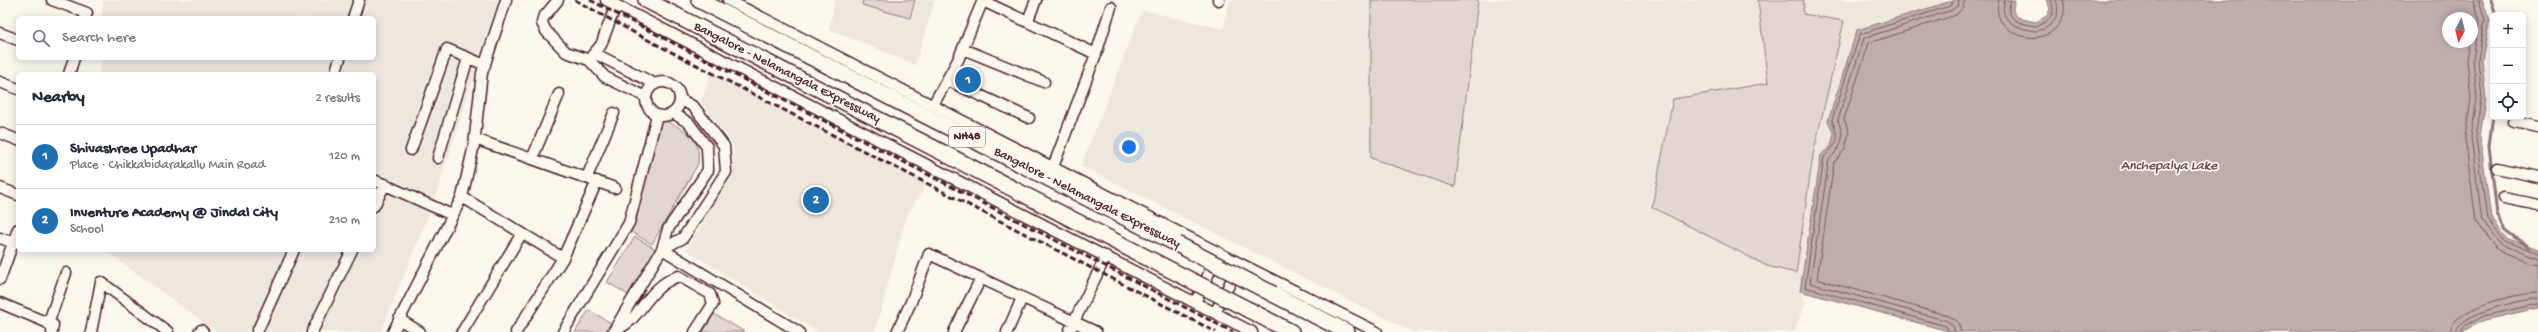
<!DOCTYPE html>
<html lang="en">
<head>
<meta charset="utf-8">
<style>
  body { margin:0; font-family:"Gochi Hand",sans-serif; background:#f2f2f3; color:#1f2937 }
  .controls { position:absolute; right:12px; top:12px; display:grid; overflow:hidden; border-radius:6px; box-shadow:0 2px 10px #0003 }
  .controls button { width:36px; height:36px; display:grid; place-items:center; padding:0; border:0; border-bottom:1px solid #e0e1e3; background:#fff; color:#1f2937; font:20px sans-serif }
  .compass { position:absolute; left:2442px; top:12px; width:36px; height:36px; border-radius:50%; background:#fff; box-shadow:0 2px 10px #0003; rotate:187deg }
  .you { position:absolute; left:1129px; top:147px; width:14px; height:14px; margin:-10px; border:3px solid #fff; border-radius:50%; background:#1a73e8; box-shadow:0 0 0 6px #1a73e833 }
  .badge { display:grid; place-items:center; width:26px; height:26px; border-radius:50%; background:#1f6fb2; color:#fff; font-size:13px; font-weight:700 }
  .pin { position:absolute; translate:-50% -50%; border:2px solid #fff; box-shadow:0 1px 4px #0006 }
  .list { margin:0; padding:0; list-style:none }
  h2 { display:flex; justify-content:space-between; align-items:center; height:52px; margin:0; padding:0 16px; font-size:17px }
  h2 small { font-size:13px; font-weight:400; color:#747a83 }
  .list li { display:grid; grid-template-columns:26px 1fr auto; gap:12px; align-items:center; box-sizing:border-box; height:64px; padding:0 16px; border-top:1px solid #e0e1e3 }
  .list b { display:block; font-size:15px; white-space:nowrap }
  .list p { margin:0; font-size:13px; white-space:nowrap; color:#747a83 }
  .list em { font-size:13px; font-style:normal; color:#747a83 }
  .icon { flex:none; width:22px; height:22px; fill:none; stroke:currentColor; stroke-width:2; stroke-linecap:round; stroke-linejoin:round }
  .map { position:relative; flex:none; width:2538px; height:332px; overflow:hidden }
  .search { position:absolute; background:#fff; box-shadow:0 2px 10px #0003; left:16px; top:16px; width:360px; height:44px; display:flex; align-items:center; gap:10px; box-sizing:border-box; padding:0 14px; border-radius:6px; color:#747a83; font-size:15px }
  .panel { position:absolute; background:#fff; box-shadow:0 2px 10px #0003; left:16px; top:72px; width:360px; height:180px; border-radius:6px }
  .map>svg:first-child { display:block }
  .built { fill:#eee7de }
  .green { fill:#e2d7d0; stroke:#967b7e }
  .water { fill:#bfadaa; stroke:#907477; fill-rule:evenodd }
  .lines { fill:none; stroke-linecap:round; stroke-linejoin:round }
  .shore { stroke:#79585e; stroke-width:1 }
  .stream { stroke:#907477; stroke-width:3 }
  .minor-casing { stroke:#4a1f2b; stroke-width:13 }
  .highway-casing { stroke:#4a1f2b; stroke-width:18 }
  .minor { stroke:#fbf7ec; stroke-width:10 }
  .highway { stroke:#fbf7ec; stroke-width:15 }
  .rail { stroke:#4a1f2b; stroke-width:3; stroke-dasharray:6 3; stroke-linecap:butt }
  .highway-bridge-casing { stroke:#4a1f2b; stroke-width:18; stroke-linecap:butt }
  .highway-bridge { stroke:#fbf7ec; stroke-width:15 }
  .labels { text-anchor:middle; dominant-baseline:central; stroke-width:3.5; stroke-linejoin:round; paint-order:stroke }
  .shield { fill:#fbf7ec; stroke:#7f6065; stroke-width:1 }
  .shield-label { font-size:12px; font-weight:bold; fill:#4a1f2b }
  .street-label { font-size:13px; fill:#4a1f2b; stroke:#fbf7ec }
  .water-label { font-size:14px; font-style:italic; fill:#6d4a51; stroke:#fbf7ec }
</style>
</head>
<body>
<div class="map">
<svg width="2538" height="332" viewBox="0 0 2538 332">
  <rect width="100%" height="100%" fill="#fbf7ec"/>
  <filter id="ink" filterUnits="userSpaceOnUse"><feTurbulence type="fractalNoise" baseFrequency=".025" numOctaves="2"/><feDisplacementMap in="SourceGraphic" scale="8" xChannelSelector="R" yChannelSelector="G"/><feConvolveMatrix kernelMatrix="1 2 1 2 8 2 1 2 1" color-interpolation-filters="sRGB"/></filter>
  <g filter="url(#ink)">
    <!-- built -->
    <path class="built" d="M 103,0 L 498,0 L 436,196 L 381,332 L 216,332 L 105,250 L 374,250 L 374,74 L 100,74 L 101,58 L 374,58 L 374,18 L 102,18 Z
      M 835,0 L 935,0 L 915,65 L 829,29 Z
      M 1229,0 L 1955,0 L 1857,30 L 1831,146 L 1821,155 L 1800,291 L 1806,302 L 1794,332 L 1413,332 L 1081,166 L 1142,10 L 1224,29 Z
      M 711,72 L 927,183 L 906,217 L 875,332 L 818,332 L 686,250 L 731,177 L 734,146 L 701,102 Z"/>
    <!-- green -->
    <path class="green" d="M 863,0 L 915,0 L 910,18 L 862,5 Z
      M 1371,0 L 1478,0 L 1455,187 L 1371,158 Z
      M 1758,0 L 1804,0 L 1803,14 L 1844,21 L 1813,155 L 1796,273 L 1767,266 L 1652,207 L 1673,99 L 1768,83 Z
      M 659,118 C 682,129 702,134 698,164 L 652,244 L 631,232 L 636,220 Z
      M 635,237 L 659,251 L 630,296 L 607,282 Z
      M 589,310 L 611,323 L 605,332 L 575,332 Z
      M 714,314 L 745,332 L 703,332 Z"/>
    <!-- water -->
    <path class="water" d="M 1955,0 L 2015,0 C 2008,18 2022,19 2036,22 L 2047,16 L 2050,9 L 2047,0 L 2482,0 L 2490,20 L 2482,59 L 2486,99 L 2480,136 L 2491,218 L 2507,238 L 2538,249 L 2538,308 L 2485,320 L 2461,332 L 1952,332 L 1800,291 L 1821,155 L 1831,146 L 1834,133 L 1828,121 L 1857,30 ZM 2448,18 L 2472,18 L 2472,42 L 2448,42 Z"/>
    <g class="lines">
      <!-- shore -->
      <path class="shore" d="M 1999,0 C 1990,23 2018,41 2039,37 C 2056,34 2069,16 2063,0
        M 2005,0 C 1997,22 2019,29 2036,31 C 2052,29 2062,15 2056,0
        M 2011,0 C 2003,20 2021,24 2036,26 C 2049,22 2057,14 2051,0
        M 2474,0 L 2480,21 L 2473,59 L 2477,99 L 2471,137 L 2482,220 L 2502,245 L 2538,258
        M 2479,0 L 2485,20 L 2478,59 L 2482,99 L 2476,137 L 2487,219 L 2505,241 L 2538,253
        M 2470,42 L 2467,60 L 2471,99 L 2465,138 L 2476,221 L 2498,250 L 2528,262 L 2538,264
        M 1949,332 L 1946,326 L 1805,287 L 1824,157 C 1839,141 1840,141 1832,120 L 1860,34 L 1950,6 L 1954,0
        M 1955,332 L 1953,326 L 1948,321 L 1810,283 L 1829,160 C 1843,144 1845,140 1838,120 L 1864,38 L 1952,10 L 1957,6 L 1959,0
        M 1961,332 L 1958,322 L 1949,316 L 1817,279 L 1834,163 L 1845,149 L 1849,132 L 1844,119 L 1869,43 L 1956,15 L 1962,9 L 1965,0
        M 2450,332 C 2450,308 2518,293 2538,293
        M 2456,332 C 2457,314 2522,299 2538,299
        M 2461,332 L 2463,327 L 2484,316 L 2538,304"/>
      <!-- stream -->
      <path class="stream" d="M 2491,0 L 2496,15
        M 2493,115 L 2489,146 L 2497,215 L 2506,230 L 2529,247"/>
      <defs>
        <path id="minor" d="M 52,0 L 87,13 L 85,18
          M 558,0 L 543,18 L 542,23 L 546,31 L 566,52 L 589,60 L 605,77 L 646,97
          M 606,0 L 1252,332
          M 728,0 L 1219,253 L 1377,332
          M 1218,0 L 1219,0
          M 983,1 L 1096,54 L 1053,167
          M 353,18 L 359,0
          M 1028,20 L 1036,0
          M 0,33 L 18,40
          M 963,49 L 1044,82
          M 594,53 L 655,84
          M 1096,54 L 1111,7
          M 590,58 L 601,45 L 616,5
          M 69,74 L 74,58
          M 335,74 L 340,58
          M 947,80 L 1029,118
          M646 99a17 17 0 1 1 34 0a17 17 0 1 1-34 0Z
          M 0,82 L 18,89
          M 933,105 L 958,60 L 983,0
          M 2514,122 L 2538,127
          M 0,133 L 18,140
          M 475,139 L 615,188
          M 411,150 L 447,49 L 485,65
          M 438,158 L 468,58
          M 532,159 L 559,94
          M 2497,168 L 2538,177
          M 587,177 L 614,113
          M 374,180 L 452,215
          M 0,188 L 18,195
          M 462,197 L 563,258
          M 2504,198 L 2538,205
          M 374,206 L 385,184
          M 0,238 L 14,243
          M 662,249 L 683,238 L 726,172 L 724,146 L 694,107 L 680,99
          M 662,249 L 799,332
          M 0,279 L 18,229
          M 0,303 L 53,325 L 52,332
          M 1195,303 L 1216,258
          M 1215,313 L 1237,269
          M 399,319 L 420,332
          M 48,324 L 66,273
          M 614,330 C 641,323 645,287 679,276 L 710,294 L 713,304 L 695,332
          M 91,332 L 101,282 L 168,332
          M 199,332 L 201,330 L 203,332
          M 257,332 L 294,250
          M 312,332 L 352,250
          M 393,332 L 462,197 L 474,145 L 482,73 L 506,0
          M 462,332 L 522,233
          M 516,332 L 563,258 L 597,181
          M 563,332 L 629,223 L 657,115
          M 613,332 L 662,249 L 668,229 L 708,170 L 707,147 L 689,123 L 673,113
          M 897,332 L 911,302 L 929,254 L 1096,332
          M 954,332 L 981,278
          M 1007,332 L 1022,298
          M 1069,332 L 1106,256"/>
        <path id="highway" d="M 646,0 L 1163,266
          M 699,0 L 1177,244
          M 1273,294 L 1347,332
          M 1249,310 L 1291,332"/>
      </defs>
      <!-- minor casing -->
      <use href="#minor" class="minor-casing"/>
      <!-- highway casing -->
      <use href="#highway" class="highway-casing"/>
      <!-- minor -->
      <use href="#minor" class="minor"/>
      <!-- highway -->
      <use href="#highway" class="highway"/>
      <!-- rail -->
      <path class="rail" d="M 575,0 L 644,38 L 1216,332
        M 590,0 L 1233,332"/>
      <defs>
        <path id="highway-bridge" d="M 1177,244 L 1273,294
          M 1163,266 L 1249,310"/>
      </defs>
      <!-- highway-bridge casing -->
      <use href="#highway-bridge" class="highway-bridge-casing"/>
      <!-- highway-bridge -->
      <use href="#highway-bridge" class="highway-bridge"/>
    </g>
  </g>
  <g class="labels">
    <!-- shield labels -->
    <rect class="shield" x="949" y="127" width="36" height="20" rx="3"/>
    <g class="shield-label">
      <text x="967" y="137">NH48</text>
    </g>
    <!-- street labels -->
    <g class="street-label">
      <text transform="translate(787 73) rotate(27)">Bangalore - Nelamangala Expressway</text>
      <text transform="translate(1087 198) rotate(27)">Bangalore - Nelamangala Expressway</text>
    </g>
    <!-- water labels -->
    <g class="water-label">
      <text x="2169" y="166">Anchepalya Lake</text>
    </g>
  </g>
</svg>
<div class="controls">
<button>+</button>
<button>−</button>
<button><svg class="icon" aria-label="locate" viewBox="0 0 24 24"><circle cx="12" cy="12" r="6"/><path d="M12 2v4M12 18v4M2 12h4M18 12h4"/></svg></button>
</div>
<svg class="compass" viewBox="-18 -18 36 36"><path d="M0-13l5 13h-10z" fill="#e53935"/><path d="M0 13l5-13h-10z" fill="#747a83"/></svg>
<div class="you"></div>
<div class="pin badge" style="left:968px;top:80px">1</div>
<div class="pin badge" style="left:816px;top:200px">2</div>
<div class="search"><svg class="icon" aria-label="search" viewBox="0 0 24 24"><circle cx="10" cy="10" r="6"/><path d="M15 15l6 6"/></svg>Search here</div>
<section class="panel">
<h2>Nearby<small>2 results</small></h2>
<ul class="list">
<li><span class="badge">1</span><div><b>Shivashree Upadhar</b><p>Place · Chikkabidarakallu Main Road</p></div><em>120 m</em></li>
<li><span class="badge">2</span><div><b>Inventure Academy @ Jindal City</b><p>School</p></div><em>210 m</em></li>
</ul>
</section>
</div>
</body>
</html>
